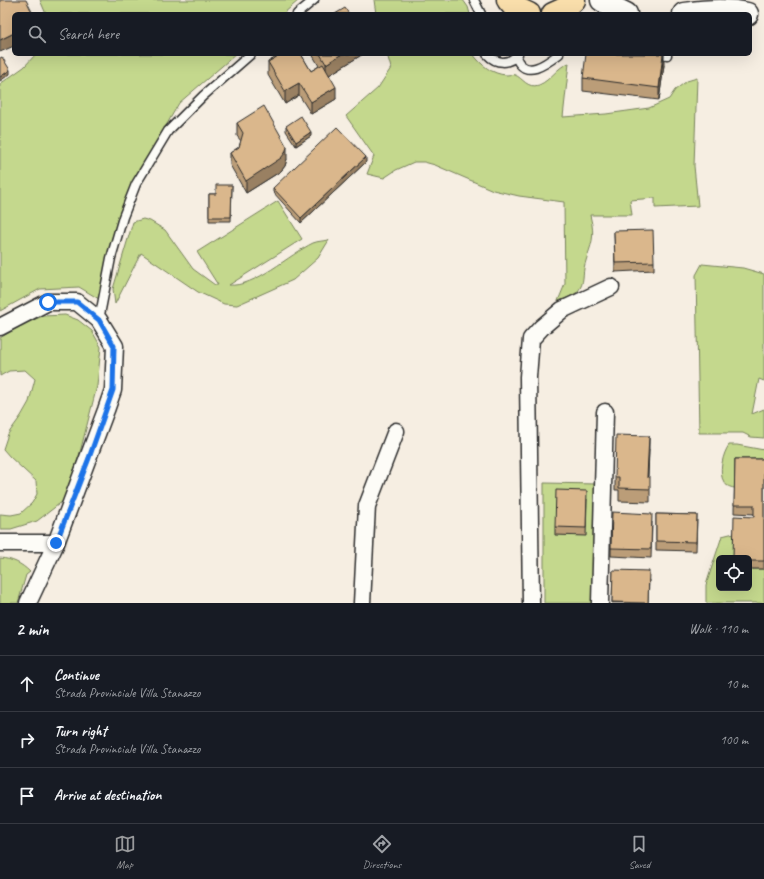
<!DOCTYPE html>
<html lang="en">
<head>
<meta charset="utf-8">
<style>
  body { margin:0; font-family:Caveat,sans-serif; background:#242831; color:#f1f3f6 }
  .controls { position:absolute; right:12px; bottom:12px; display:grid; overflow:hidden; border-radius:6px; box-shadow:0 4px 16px #0002 }
  .controls button { width:36px; height:36px; display:grid; place-items:center; padding:0; border:0; border-bottom:1px solid #363941; background:#171b24; color:#f1f3f6; font:20px sans-serif }
  .stop { position:absolute; width:12px; height:12px; margin:-9px; border:3px solid #1a73e8; border-radius:50%; background:#fff }
  .stop.end { background:#1a73e8; border-color:#fff; box-shadow:0 1px 4px #0008 }
  .list { margin:0; padding:0; list-style:none }
  h2 { display:flex; justify-content:space-between; align-items:center; height:52px; margin:0; padding:0 16px; font-size:17px }
  h2 small { font-size:13px; font-weight:400; color:#9ea1a6 }
  .list li { display:grid; grid-template-columns:26px 1fr auto; gap:12px; align-items:center; box-sizing:border-box; height:56px; padding:0 16px; border-top:1px solid #363941 }
  .list b { display:block; font-size:15px; white-space:nowrap }
  .list p { margin:0; font-size:13px; white-space:nowrap; color:#9ea1a6 }
  .list em { font-size:13px; font-style:normal; color:#9ea1a6 }
  .icon { flex:none; width:22px; height:22px; fill:none; stroke:currentColor; stroke-width:2; stroke-linecap:round; stroke-linejoin:round }
  .map { position:relative; flex:none; width:764px; height:603px; overflow:hidden }
  .search { position:absolute; background:#171b24; box-shadow:0 4px 16px #0002; left:12px; right:12px; top:12px; height:44px; display:flex; align-items:center; gap:10px; box-sizing:border-box; padding:0 14px; border-radius:6px; color:#9ea1a6; font-size:15px }
  .sheet { height:220px; background:#171b24 }
  nav { display:flex; justify-content:space-around; align-items:center; box-sizing:border-box; height:56px; border-top:1px solid #363941; background:#171b24; font-size:11px; color:#9ea1a6 }
  nav a { display:grid; justify-items:center; gap:2px }
  nav .on { color:#98999b }
  .map>svg:first-child { display:block }
  .green { fill:#c4d88d; stroke:#78825c }
  .lines { fill:none; stroke-linecap:round; stroke-linejoin:round }
  .service-casing { stroke:#2b2b2b; stroke-width:11 }
  .minor-casing { stroke:#2b2b2b; stroke-width:19 }
  .secondary-casing { stroke:#2b2b2b; stroke-width:25 }
  .primary-casing { stroke:#2b2b2b; stroke-width:25 }
  .service { stroke:#fdfcf7; stroke-width:8 }
  .minor { stroke:#fdfcf7; stroke-width:16 }
  .secondary { stroke:#fdfcf7; stroke-width:22 }
  .primary { stroke:#f9deab; stroke-width:22 }
  .wall { fill:#bb9d78; stroke:#2b2b2b }
  .shaded-wall { fill:#998062; stroke:#2b2b2b }
  .building { fill:#dab78c; stroke:#2b2b2b }
  .route { stroke:#1a73e8; stroke-width:5 }
</style>
</head>
<body>
<div class="map">
<svg width="764" height="603" viewBox="0 0 764 603">
  <rect width="100%" height="100%" fill="#f6eee2"/>
  <filter id="ink" filterUnits="userSpaceOnUse"><feTurbulence type="fractalNoise" baseFrequency=".025" numOctaves="2"/><feDisplacementMap in="SourceGraphic" scale="8" xChannelSelector="R" yChannelSelector="G"/><feConvolveMatrix kernelMatrix="1 2 1 2 8 2 1 2 1" color-interpolation-filters="sRGB"/></filter>
  <g filter="url(#ink)">
    <!-- green -->
    <path class="green" d="M 40,0 L 299,0 L 283,14 L 46,14 Z
      M 374,0 L 463,0 L 468,7 L 470,14 L 376,14 Z
      M 36,54 L 236,54 L 179,103 L 134,182 L 117,221 L 99,299 L 79,287 L 40,289 L 0,311 L 0,84 L 24,67 Z
      M 387,54 L 473,54 C 481,65 492,74 506,75 C 508,75 513,74 515,75 C 523,78 527,89 539,85 C 551,80 557,67 569,63 L 563,117 L 606,114 L 649,108 L 669,99 L 675,90 L 687,81 L 697,78 L 694,166 L 698,206 L 655,208 L 655,198 L 630,200 L 632,215 L 590,215 C 596,239 591,243 585,264 C 582,274 585,283 578,291 C 574,296 564,299 558,301 L 565,284 L 564,202 L 519,196 L 493,190 L 435,165 L 424,162 L 414,162 L 396,170 L 384,178 L 367,174 L 374,156 L 346,116 L 378,88 L 391,68 Z
      M 278,201 L 302,239 L 229,285 C 254,288 290,254 313,243 C 318,241 324,241 329,240 L 318,258 L 293,280 L 237,305 L 224,304 L 198,292 L 141,253 L 115,304 L 113,289 L 133,222 L 143,219 L 150,221 L 165,230 L 193,269 L 215,285 L 218,285 L 197,252 Z
      M 702,264 L 743,268 L 764,274 L 764,381 L 759,379 L 752,414 L 764,409 L 764,438 L 751,437 L 743,433 L 699,433 L 696,275 Z
      M 65,315 L 78,320 L 92,331 L 101,347 L 97,386 L 79,456 L 63,501 L 37,521 L 11,529 L 0,529 L 0,514 L 11,515 L 21,513 L 32,503 L 37,494 L 36,481 L 10,457 L 3,449 L 8,434 L 21,416 L 29,402 L 35,379 L 25,370 L 9,371 L 0,376 L 0,338 L 23,324 L 43,316 Z
      M 729,445 L 737,445 L 764,450 L 764,468 L 734,488 C 730,487 726,486 724,482 C 718,473 723,453 729,445 Z
      M 544,483 L 597,484 L 594,603 L 544,603 Z
      M 734,533 L 734,558 L 719,558 L 719,588 L 749,588 L 749,569 L 764,569 L 764,603 L 706,603 L 706,585 L 722,536 Z
      M 0,558 C 12,559 21,563 30,572 L 26,575 L 18,603 L 0,603 Z"/>
    <g class="lines">
      <defs>
        <path id="service" d="M 474,0 L 481,14
          M 297,14 L 314,0
          M 487,54 C 496,64 509,65 518,54
          M 663,54 L 667,55
          M 516,57 C 525,80 546,64 559,54
          M 99,320 L 111,258 L 123,217 L 136,184 L 168,131 L 203,96 L 251,54"/>
        <path id="minor" d="M 0,327 L 48,302 L 77,302 L 99,320 L 115,346 L 113,390 L 106,410 L 56,543 L 28,603
          M 0,543 L 56,543
          M 362,603 L 367,506 L 396,431
          M 531,603 L 528,377 L 531,339 L 542,327 L 562,310 L 611,287
          M 600,603 L 605,412"/>
        <path id="secondary" d="M 602,0 L 612,7 L 626,14
          M 684,14 C 704,11 728,9 747,14"/>
        <path id="primary" d="M 508,0 L 514,7 L 529,14
          M 553,14 L 564,9 L 574,0"/>
      </defs>
      <!-- service casing -->
      <use href="#service" class="service-casing"/>
      <!-- minor casing -->
      <use href="#minor" class="minor-casing"/>
      <!-- secondary casing -->
      <use href="#secondary" class="secondary-casing"/>
      <!-- primary casing -->
      <use href="#primary" class="primary-casing"/>
      <!-- service -->
      <use href="#service" class="service"/>
      <!-- minor -->
      <use href="#minor" class="minor"/>
      <!-- secondary -->
      <use href="#secondary" class="secondary"/>
      <!-- primary -->
      <use href="#primary" class="primary"/>
    </g>
    <!-- wall -->
    <path class="wall" d="M 278,54 L 301,54 L 311,71 L 319,66 L 312,54 L 363,54 L 329,75 L 336,99 L 311,114 L 299,95 L 285,104 L 268,75 L 268,62 L 278,56 Z
      M 664,65 L 659,100 L 583,91 L 583,78 Z
      M 237,123 L 287,159 L 285,166 L 281,171 L 246,193 L 230,165 L 230,153 L 239,147 L 241,141 L 237,136 Z
      M 286,126 L 311,136 L 296,146 L 286,131 Z
      M 366,162 L 301,223 L 273,192 L 273,188 Z
      M 232,185 L 231,221 L 209,221 L 209,194 L 216,194 Z
      M 614,231 L 654,262 L 654,270 L 615,272 Z
      M 649,449 L 648,477 L 650,489 L 650,502 L 619,501 L 619,490 L 615,490 L 615,477 Z
      M 735,459 L 764,459 L 764,569 L 749,569 L 749,558 L 754,514 L 734,513 Z
      M 587,499 L 586,536 L 555,535 L 555,527 Z
      M 656,514 L 697,515 L 696,551 L 656,550 Z
      M 652,522 L 651,558 L 611,556 L 611,548 Z
      M 613,570 L 649,580 L 648,603 L 612,603 Z"/>
    <!-- shaded-wall -->
    <path class="shaded-wall" d="M 14,33 L 14,46 L 0,52 L 0,40 Z
      M 342,54 L 363,54 L 326,77 L 326,64 Z
      M 664,54 L 664,65 L 659,100 L 659,88 Z
      M 10,70 L 10,74 L 0,81 L 0,77 Z
      M 299,83 L 299,95 L 285,104 L 285,91 Z
      M 336,87 L 336,99 L 311,114 L 311,102 Z
      M 311,132 L 311,136 L 296,146 L 296,142 Z
      M 287,147 L 287,159 L 285,166 L 281,171 L 246,193 L 246,181 Z
      M 366,157 L 366,162 L 301,223 L 301,218 Z
      M 649,436 L 649,449 L 647,489 L 647,477 Z"/>
    <!-- building -->
    <path class="building" d="M 0,0 L 26,0 L 33,14 L 14,14 L 14,33 L 0,40 Z
      M 345,8 L 349,14 L 335,14 Z
      M 279,54 L 301,54 L 311,71 L 323,64 L 336,87 L 311,102 L 299,83 L 285,91 L 268,62 L 280,55 Z
      M 320,54 L 342,54 L 326,64 Z
      M 586,54 L 663,54 L 659,88 L 583,78 Z
      M 2,57 L 10,70 L 0,77 L 0,58 Z
      M 264,106 L 287,147 L 285,153 L 281,158 L 246,181 L 230,153 L 239,147 L 243,133 L 237,123 Z
      M 301,116 L 311,132 L 296,142 L 286,126 Z
      M 337,127 L 366,157 L 301,218 L 273,188 Z
      M 216,185 L 232,185 L 231,217 L 209,217 L 209,194 L 216,194 Z
      M 653,230 L 654,262 L 615,263 L 614,231 Z
      M 616,435 L 649,436 L 647,477 L 650,477 L 650,489 L 619,488 L 619,477 L 615,477 Z
      M 735,459 L 764,459 L 764,561 L 749,561 L 749,558 L 733,558 L 734,516 L 754,517 L 754,505 L 734,505 Z
      M 556,490 L 587,491 L 586,528 L 555,527 Z
      M 612,512 L 652,514 L 651,549 L 611,548 Z
      M 656,514 L 697,515 L 696,542 L 656,541 Z
      M 613,570 L 649,571 L 648,603 L 612,602 Z"/>
  </g>
  <g class="lines" filter="url(#ink)">
    <!-- route -->
    <path class="route" d="M 48,302 L 77,302 L 99,320 L 114,346 L 113,390 L 89,458 L 56,543"/>
  </g>
</svg>
<div class="controls">
<button><svg class="icon" aria-label="locate" viewBox="0 0 24 24"><circle cx="12" cy="12" r="6"/><path d="M12 2v4M12 18v4M2 12h4M18 12h4"/></svg></button>
</div>
<div class="stop" style="left:48px;top:302px"></div>
<div class="stop end" style="left:56px;top:543px"></div>
<div class="search"><svg class="icon" aria-label="search" viewBox="0 0 24 24"><circle cx="10" cy="10" r="6"/><path d="M15 15l6 6"/></svg>Search here</div>
</div>
<section class="sheet">
<h2>2 min<small>Walk · 110 m</small></h2>
<ul class="list">
<li><svg class="icon" aria-label="ahead" viewBox="0 0 24 24"><path d="M12 20V5M6 11l6-6 6 6"/></svg><div><b>Continue</b><p>Strada Provinciale Villa Stanazzo</p></div><em>10 m</em></li>
<li><svg class="icon" aria-label="right" viewBox="0 0 24 24"><path d="M7 20v-9h11M14 6l5 5-5 5"/></svg><div><b>Turn right</b><p>Strada Provinciale Villa Stanazzo</p></div><em>100 m</em></li>
<li><svg class="icon" aria-label="arrive" viewBox="0 0 24 24"><path d="M6 21V4h12l-3 4 3 4H6"/></svg><div><b>Arrive at destination</b></div></li>
</ul>
</section>
<nav>
<a class="on"><svg class="icon" aria-label="map" viewBox="0 0 24 24"><path d="M3 6l6-2 6 2 6-2v14l-6 2-6-2-6 2zM9 4v14M15 6v14"/></svg>Map</a>
<a><svg class="icon" aria-label="directions" viewBox="0 0 24 24"><path d="M12 3l9 9-9 9-9-9zM9 14v-3h6M13 9l2 2-2 2"/></svg>Directions</a>
<a><svg class="icon" aria-label="saved" viewBox="0 0 24 24"><path d="M7 4h10v16l-5-4-5 4z"/></svg>Saved</a>
</nav>
</body>
</html>
